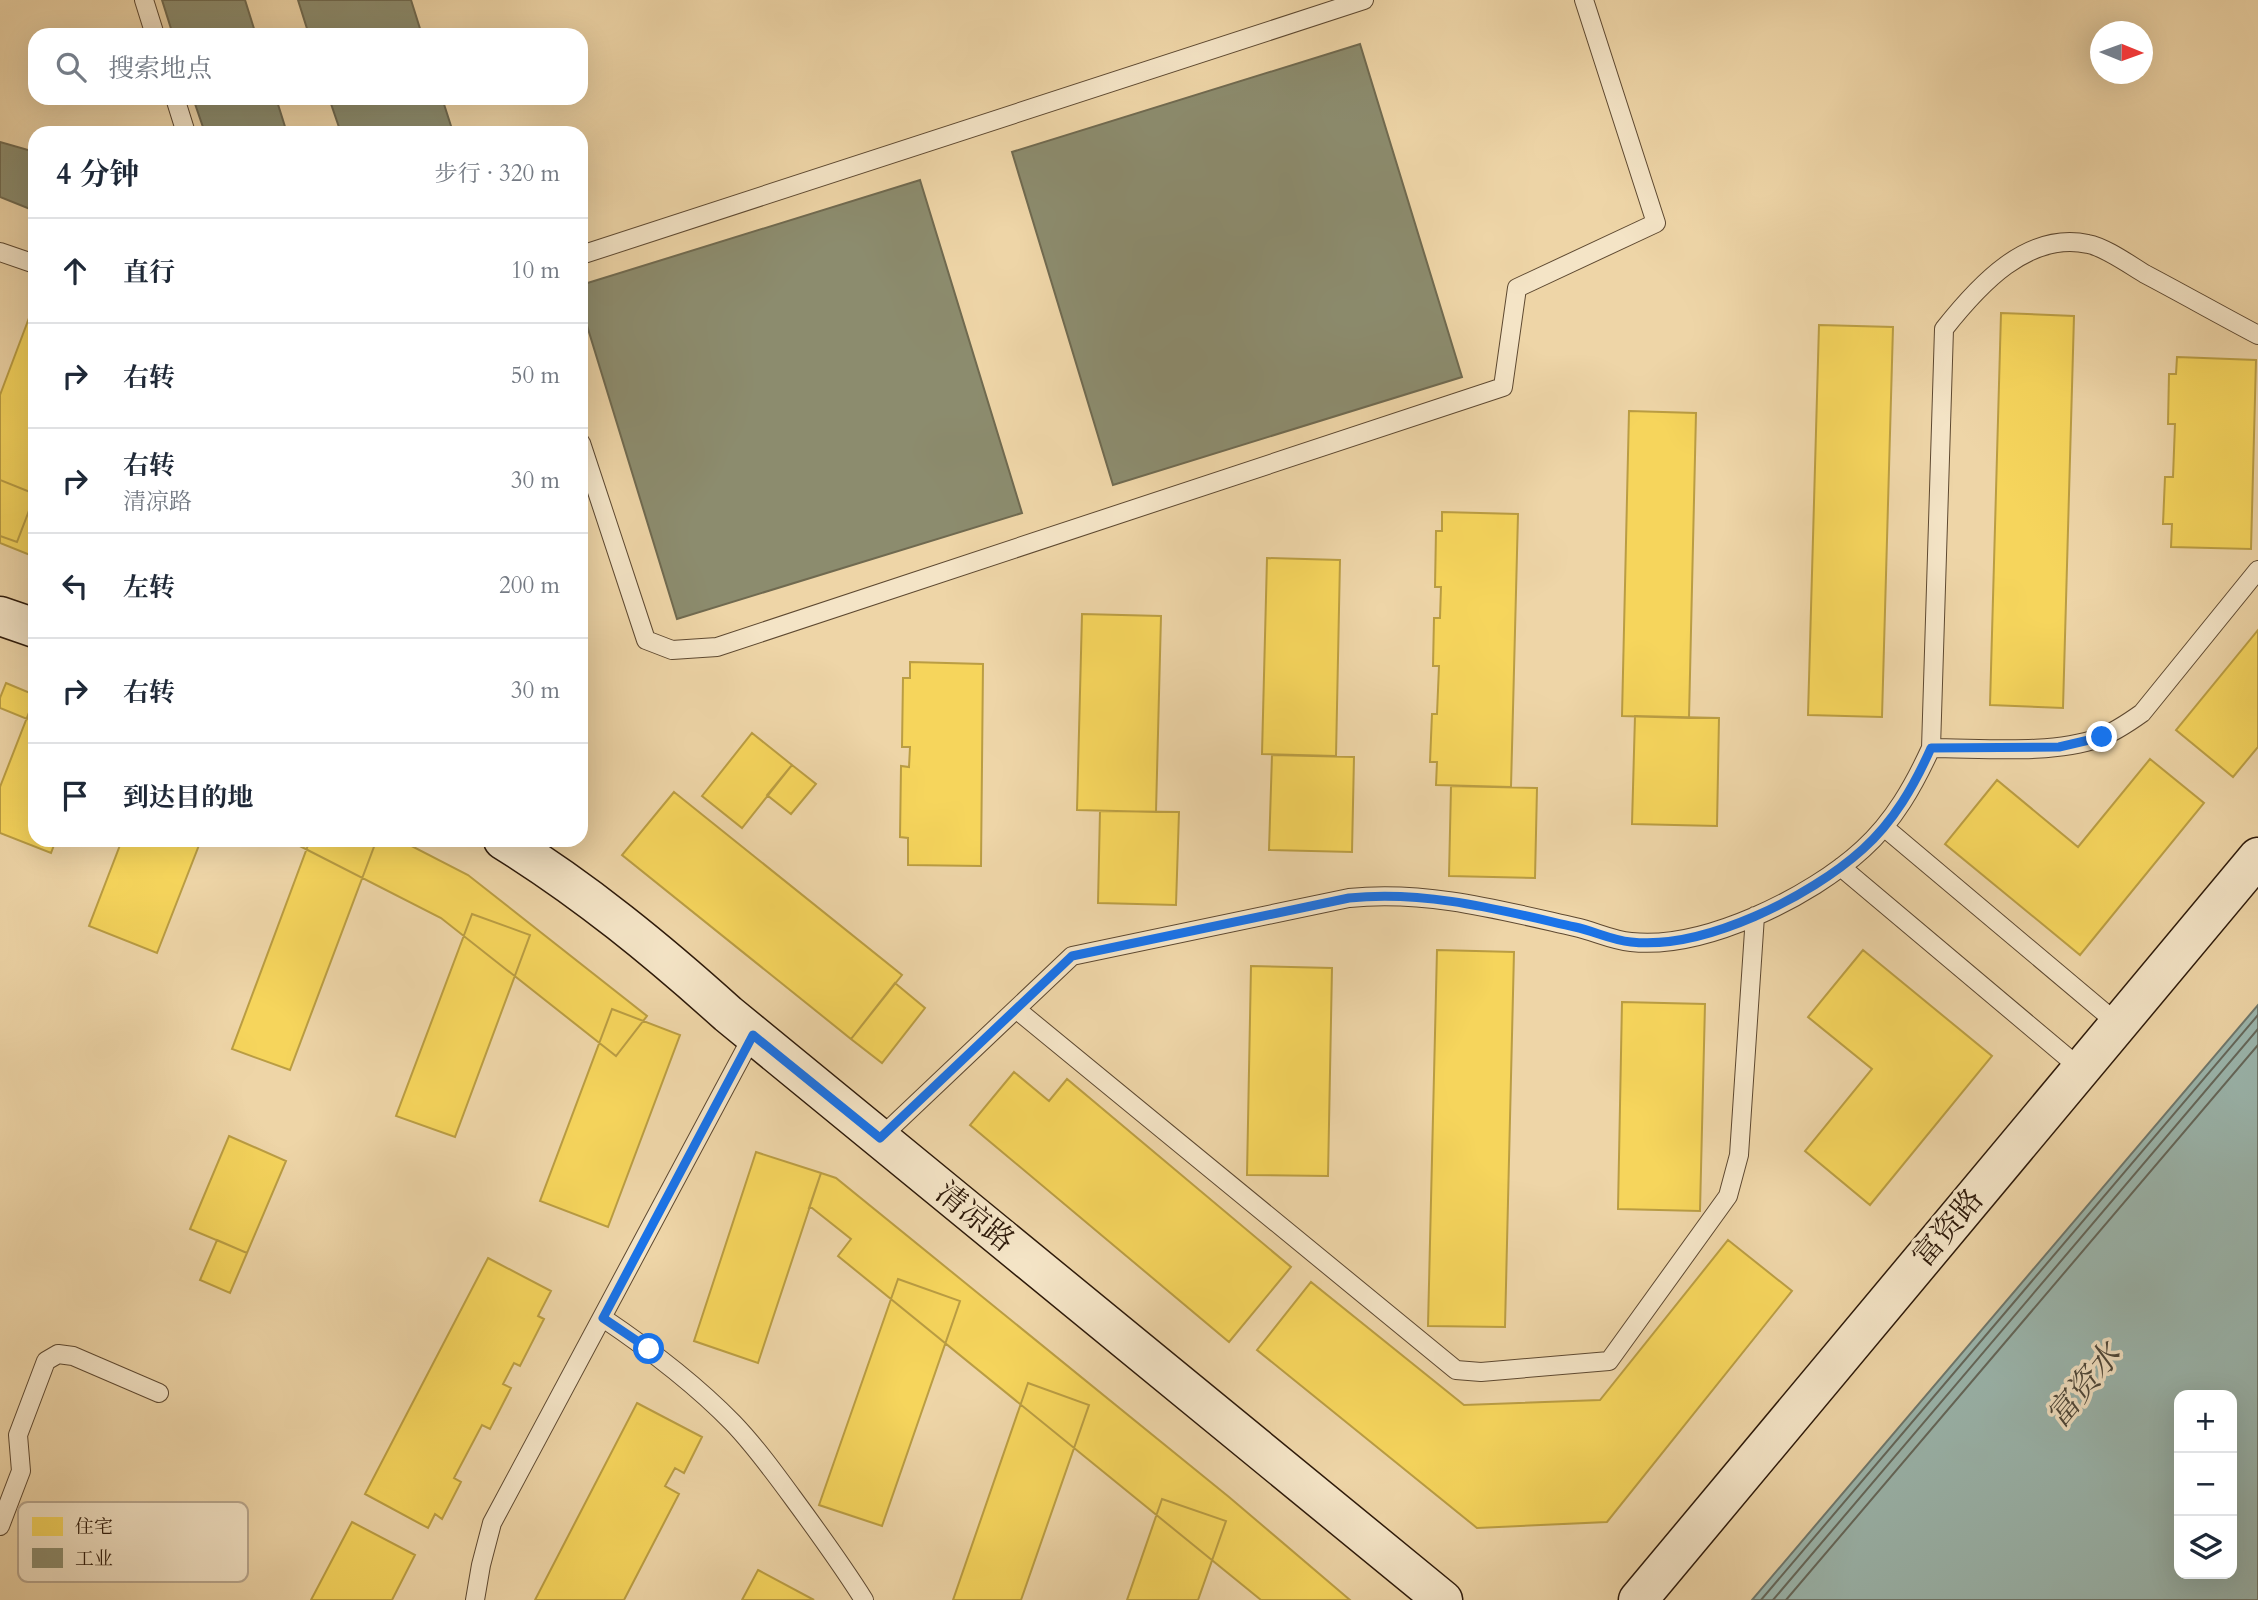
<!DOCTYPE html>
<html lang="zh">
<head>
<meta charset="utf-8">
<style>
  body { margin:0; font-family:Cardo,"Noto Serif SC",serif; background:#f6f6f7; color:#1f2937 }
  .controls { position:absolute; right:21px; bottom:21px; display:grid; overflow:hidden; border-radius:14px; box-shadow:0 7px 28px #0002 }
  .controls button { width:63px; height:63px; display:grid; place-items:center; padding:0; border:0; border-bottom:2px solid #e0e1e3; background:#fff; color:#1f2937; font:35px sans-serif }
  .compass { position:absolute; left:2090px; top:21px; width:63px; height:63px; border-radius:50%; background:#fff; box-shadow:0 7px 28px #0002; rotate:91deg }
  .stop { position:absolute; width:21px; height:21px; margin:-16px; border:5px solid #1a73e8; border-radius:50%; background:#fff }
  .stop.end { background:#1a73e8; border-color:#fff; box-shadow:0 2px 7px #0008 }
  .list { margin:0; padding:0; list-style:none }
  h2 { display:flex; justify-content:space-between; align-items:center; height:91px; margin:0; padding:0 28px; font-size:30px }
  h2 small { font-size:23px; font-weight:400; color:#747a83 }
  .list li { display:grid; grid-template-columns:46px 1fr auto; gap:21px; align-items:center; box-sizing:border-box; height:105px; padding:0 28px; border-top:2px solid #e0e1e3 }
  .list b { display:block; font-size:26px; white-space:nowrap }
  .list p { margin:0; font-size:23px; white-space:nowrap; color:#747a83 }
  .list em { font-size:23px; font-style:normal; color:#747a83 }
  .icon { flex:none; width:38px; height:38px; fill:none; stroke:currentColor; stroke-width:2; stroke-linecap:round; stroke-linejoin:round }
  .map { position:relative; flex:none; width:2258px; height:1600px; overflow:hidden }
  .search { position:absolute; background:#fff; box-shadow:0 7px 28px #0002; left:28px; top:28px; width:560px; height:77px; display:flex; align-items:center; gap:18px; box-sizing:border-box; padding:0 24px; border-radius:21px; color:#747a83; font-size:26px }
  .panel { position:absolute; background:#fff; box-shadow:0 7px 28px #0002; left:28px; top:126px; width:560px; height:721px; border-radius:21px }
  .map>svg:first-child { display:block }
  .water { fill:#9bb7af; stroke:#6f786d; stroke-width:2; fill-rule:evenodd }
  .homes { fill:#f6d55c; stroke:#ba9d43; stroke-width:2 }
  .industry { fill:#8c8c6e; stroke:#706a50; stroke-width:2 }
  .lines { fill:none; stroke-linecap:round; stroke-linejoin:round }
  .shore { stroke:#64685c; stroke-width:2 }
  .lane-casing { stroke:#5e4931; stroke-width:20 }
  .secondary-casing { stroke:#2e1a0a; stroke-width:41 }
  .lane { stroke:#f4e4c6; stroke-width:18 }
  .secondary { stroke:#f4e4c6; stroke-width:38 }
  .route { stroke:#1a73e8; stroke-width:9 }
  .labels { text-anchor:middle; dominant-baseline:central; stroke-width:7; stroke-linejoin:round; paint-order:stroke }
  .street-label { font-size:30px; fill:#2e1a0a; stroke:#f4e4c6 }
  .water-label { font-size:32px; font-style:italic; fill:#4f493c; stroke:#f4e4c6 }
  .key { fill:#f4e4c6; stroke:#b9a78e; stroke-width:2 }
  .key-label { font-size:19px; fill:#2e1a0a }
</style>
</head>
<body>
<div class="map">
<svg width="2258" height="1600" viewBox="0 0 2258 1600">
  <rect width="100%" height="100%" fill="#eed5a7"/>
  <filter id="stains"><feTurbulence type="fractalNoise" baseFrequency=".00286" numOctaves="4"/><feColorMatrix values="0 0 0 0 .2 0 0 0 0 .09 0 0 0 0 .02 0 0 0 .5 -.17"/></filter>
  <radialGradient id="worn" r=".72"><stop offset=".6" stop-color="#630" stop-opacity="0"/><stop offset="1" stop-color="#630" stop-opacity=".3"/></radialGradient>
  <!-- water -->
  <path class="water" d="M 2258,1005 L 2258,1600 L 1752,1600 ZM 2179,1395 L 2232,1395 L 2232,1574 L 2179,1574 Z"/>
  <!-- homes -->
  <path class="homes" d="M 35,302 L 35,495 L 17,542 L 0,536 L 0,395 Z
    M 2001,313 L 2074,316 L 2063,708 L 1990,705 Z
    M 1819,325 L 1893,327 L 1882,717 L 1808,715 Z
    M 2177,357 L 2256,360 L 2251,549 L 2171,547 L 2172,524 L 2163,524 L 2165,477 L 2173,477 L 2175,424 L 2168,424 L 2169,374 L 2176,374 Z
    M 1629,411 L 1696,413 L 1689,718 L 1622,716 Z
    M 0,480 L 35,494 L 35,557 L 0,543 Z
    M 1442,512 L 1518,514 L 1511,787 L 1436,785 L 1437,762 L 1430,762 L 1432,714 L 1437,714 L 1439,666 L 1433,666 L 1434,618 L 1440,618 L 1441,587 L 1435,587 L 1436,531 L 1442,531 Z
    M 1267,558 L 1340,560 L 1336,756 L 1262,754 Z
    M 1082,614 L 1161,616 L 1156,812 L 1077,810 Z
    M 2258,630 L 2258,747 L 2233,777 L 2176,730 Z
    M 910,662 L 983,664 L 981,866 L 908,865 L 908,838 L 900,837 L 901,766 L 909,767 L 910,747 L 902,747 L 903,678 L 910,678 Z
    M 6,683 L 35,695 L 27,719 L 0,708 L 0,698 Z
    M 35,697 L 35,840 L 56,840 L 51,853 L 0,833 L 0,787 Z
    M 1635,716 L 1719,718 L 1717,826 L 1632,824 Z
    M 752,733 L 792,765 L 742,828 L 702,796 Z
    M 1272,755 L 1354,757 L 1352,852 L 1269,850 Z
    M 2150,759 L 2204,803 L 2080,955 L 1945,844 L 1997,780 L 2078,847 Z
    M 792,765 L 816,784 L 791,814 L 767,795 Z
    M 1451,786 L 1537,788 L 1535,878 L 1449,876 Z
    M 674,792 L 902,975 L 851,1039 L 622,855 Z
    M 1100,811 L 1179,812 L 1176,905 L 1098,903 Z
    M 122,840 L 201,840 L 157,953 L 89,926 Z
    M 288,840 L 400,840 L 468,875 L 647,1016 L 616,1056 L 441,918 Z
    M 310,840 L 364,840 L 375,844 L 290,1070 L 232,1049 Z
    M 472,914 L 530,935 L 455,1137 L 396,1116 Z
    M 1437,950 L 1514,952 L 1505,1327 L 1428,1326 Z
    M 1863,950 L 1992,1056 L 1870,1205 L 1805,1151 L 1872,1069 L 1808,1017 Z
    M 1251,966 L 1332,968 L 1328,1176 L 1247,1175 Z
    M 895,983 L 925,1008 L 882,1063 L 851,1039 Z
    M 1622,1002 L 1705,1004 L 1700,1211 L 1618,1209 Z
    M 612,1009 L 680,1035 L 608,1227 L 540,1201 Z
    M 1014,1072 L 1049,1101 L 1067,1079 L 1291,1267 L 1229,1342 L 970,1125 Z
    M 229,1136 L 286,1161 L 247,1253 L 190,1229 Z
    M 756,1152 L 821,1173 L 758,1363 L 694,1341 Z
    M 821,1173 L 836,1178 L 1229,1497 L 1350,1600 L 1261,1600 L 838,1256 L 851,1239 L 812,1208 L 809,1208 Z
    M 217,1240 L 247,1253 L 230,1293 L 200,1280 Z
    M 1728,1240 L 1792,1291 L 1607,1522 L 1477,1528 L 1257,1350 L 1311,1282 L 1464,1405 L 1600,1400 Z
    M 488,1258 L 551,1291 L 538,1316 L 544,1319 L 520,1366 L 514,1363 L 503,1384 L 511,1388 L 490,1429 L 482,1425 L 454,1478 L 461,1482 L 442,1519 L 435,1514 L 428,1528 L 365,1494 Z
    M 898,1279 L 960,1301 L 882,1526 L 819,1505 Z
    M 1028,1383 L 1089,1405 L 1021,1600 L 953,1600 Z
    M 637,1403 L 702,1437 L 684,1473 L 675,1468 L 665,1486 L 679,1494 L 624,1600 L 535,1600 Z
    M 1162,1499 L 1226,1521 L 1198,1600 L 1127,1600 Z
    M 352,1522 L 415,1555 L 392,1600 L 311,1600 Z
    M 758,1570 L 814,1600 L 742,1600 Z"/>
  <!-- industry -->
  <path class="industry" d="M 162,0 L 245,0 L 256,35 L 173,35 Z
    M 298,0 L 411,0 L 422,35 L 309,35 Z
    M 1360,44 L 1462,377 L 1113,485 L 1012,152 Z
    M 193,98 L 276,98 L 287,133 L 205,133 Z
    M 329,98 L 442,98 L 452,129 L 440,133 L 341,133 Z
    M 0,142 L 35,152 L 35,211 L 0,197 Z
    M 920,180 L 1022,513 L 677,619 L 581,306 L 581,285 Z"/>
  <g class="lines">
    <!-- shore -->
    <path class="shore" d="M 1761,1600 L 2258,1015
      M 1773,1600 L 2258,1029
      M 1786,1600 L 2258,1045"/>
    <defs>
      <path id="lane" d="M 144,0 L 155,35
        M 175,98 L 186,133
        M 0,252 L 35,264
        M 581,255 L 1364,0
        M 581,443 L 646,640 L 672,650 L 717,647 L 1503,387 L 1517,288 L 1656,223 L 1584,0
        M 1931,748 C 1983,748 2051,755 2099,738 C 2115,732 2128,723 2142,713 L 2258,570
        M 1884,827 L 2118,1024
        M 1841,867 L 2081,1069
        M 1016,1009 L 1456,1370 L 1481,1372 L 1609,1361 L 1728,1196 L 1739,1155 L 1755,916
        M 880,1138 L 1072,956 L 1349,898 C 1426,890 1500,910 1575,927 C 1594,931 1611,940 1631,942 C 1704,950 1811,897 1863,849 C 1894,821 1914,785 1931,748 L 1944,329 C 1978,286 2027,231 2088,244 C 2105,247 2130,265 2145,274 C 2183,294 2220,315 2258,335
        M 603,1318 C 649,1349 693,1382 733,1423 C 755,1446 774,1472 793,1498 C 818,1532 842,1565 864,1600
        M 0,1526 L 21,1471 L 18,1435 L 46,1361 L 58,1354 L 73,1356 L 159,1393
        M 475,1600 L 481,1565 L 492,1523 L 753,1035"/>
      <path id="secondary" d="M 0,616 L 35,628
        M 503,840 C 585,891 657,950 728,1014 L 1443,1600
        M 1638,1600 L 2258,857"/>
    </defs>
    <!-- lane casing -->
    <use href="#lane" class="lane-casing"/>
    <!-- secondary casing -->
    <use href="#secondary" class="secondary-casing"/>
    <!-- lane -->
    <use href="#lane" class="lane"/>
    <!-- secondary -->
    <use href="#secondary" class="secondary"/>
  </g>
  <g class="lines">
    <!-- route -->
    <path class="route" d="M 649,1349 L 603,1318 L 753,1035 L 880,1138 L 1072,956 L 1349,898 C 1426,890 1500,910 1575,927 C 1594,931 1611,940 1631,942 C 1704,950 1810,897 1863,849 C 1894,821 1914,786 1931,748 L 2059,747 L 2102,737"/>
  </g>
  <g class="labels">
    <!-- street labels -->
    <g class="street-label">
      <text transform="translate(975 1217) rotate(39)">清凉路</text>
      <text transform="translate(1948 1228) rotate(-50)">富资路</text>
    </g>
    <!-- water labels -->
    <g class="water-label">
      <text transform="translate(2084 1386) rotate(-51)">富资水</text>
    </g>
  </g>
  <!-- legend -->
  <rect x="18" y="1502" width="230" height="80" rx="10" class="key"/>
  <rect x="32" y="1517" width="31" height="19" fill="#f6d55c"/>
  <rect x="32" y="1548" width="31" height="20" fill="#8c8c6e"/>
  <g class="key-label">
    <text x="75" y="1533">住宅</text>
    <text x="75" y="1565">工业</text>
  </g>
  <rect width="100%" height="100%" filter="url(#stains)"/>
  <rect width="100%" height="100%" fill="url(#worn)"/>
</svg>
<div class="controls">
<button>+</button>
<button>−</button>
<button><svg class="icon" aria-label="layers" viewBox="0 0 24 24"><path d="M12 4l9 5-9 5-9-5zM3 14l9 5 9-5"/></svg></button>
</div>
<svg class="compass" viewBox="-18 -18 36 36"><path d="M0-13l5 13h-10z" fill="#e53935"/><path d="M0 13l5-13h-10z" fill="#747a83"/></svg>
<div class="stop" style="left:649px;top:1349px"></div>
<div class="stop end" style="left:2102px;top:737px"></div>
<div class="search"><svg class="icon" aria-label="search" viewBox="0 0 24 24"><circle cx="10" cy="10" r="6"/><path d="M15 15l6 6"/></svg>搜索地点</div>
<section class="panel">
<h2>4 分钟<small>步行 · 320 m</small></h2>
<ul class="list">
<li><svg class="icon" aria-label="ahead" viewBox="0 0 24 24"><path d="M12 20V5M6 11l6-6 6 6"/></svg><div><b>直行</b></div><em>10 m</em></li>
<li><svg class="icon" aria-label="right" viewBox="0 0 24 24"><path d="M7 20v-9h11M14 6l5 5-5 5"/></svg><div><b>右转</b></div><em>50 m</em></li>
<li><svg class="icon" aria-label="right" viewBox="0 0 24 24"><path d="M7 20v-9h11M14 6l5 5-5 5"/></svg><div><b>右转</b><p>清凉路</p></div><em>30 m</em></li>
<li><svg class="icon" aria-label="left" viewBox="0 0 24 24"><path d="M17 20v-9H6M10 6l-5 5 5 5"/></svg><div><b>左转</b></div><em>200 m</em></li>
<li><svg class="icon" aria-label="right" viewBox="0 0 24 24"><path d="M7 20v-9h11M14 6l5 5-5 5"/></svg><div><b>右转</b></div><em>30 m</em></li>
<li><svg class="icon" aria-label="arrive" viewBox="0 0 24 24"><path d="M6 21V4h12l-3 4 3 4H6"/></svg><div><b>到达目的地</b></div></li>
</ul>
</section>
</div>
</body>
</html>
